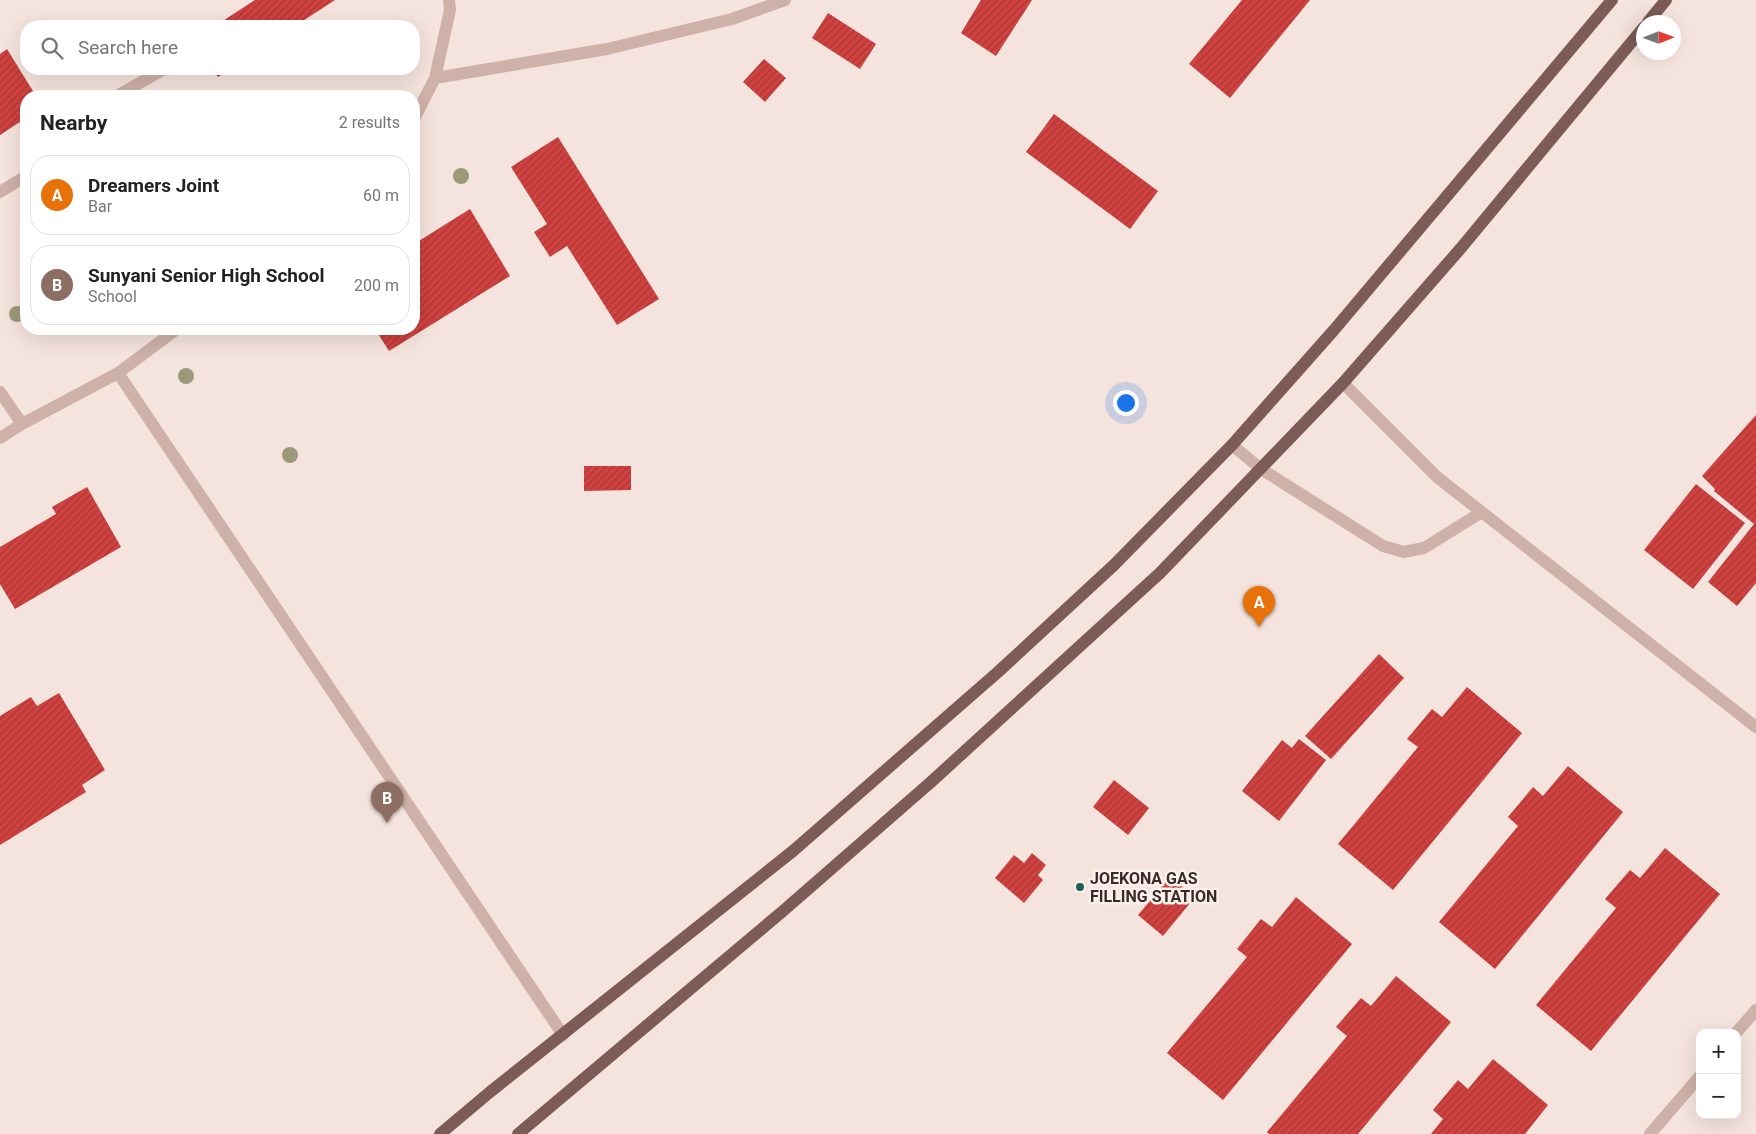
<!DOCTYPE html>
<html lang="en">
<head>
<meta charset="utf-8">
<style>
  body { margin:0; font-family:Roboto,sans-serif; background:#f6f6f6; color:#222 }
  .controls { position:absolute; right:15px; bottom:15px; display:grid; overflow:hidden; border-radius:10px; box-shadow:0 5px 20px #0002 }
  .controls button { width:45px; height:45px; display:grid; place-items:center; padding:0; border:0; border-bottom:1px solid #e0e0e0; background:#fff; color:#222; font:25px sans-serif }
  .compass { position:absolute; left:1636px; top:15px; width:45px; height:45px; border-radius:50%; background:#fff; box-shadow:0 5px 20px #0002; rotate:89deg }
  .you { position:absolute; left:1125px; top:402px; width:18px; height:18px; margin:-12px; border:4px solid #fff; border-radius:50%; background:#1a73e8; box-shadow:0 0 0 8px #1a73e833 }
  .badge { display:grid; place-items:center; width:32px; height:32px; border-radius:50%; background:#1a73e8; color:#fff; font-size:16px; font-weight:700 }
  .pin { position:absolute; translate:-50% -41px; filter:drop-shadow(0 1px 2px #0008) }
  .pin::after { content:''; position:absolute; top:26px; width:18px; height:15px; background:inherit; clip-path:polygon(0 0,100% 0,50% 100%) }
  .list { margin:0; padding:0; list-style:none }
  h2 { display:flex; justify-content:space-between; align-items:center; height:65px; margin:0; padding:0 20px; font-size:21px }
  h2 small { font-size:16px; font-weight:400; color:#767676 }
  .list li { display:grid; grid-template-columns:32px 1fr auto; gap:15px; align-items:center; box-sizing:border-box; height:80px; margin:0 10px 10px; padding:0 10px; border:1px solid #e0e0e0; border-radius:20px }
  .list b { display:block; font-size:19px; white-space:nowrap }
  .list p { margin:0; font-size:16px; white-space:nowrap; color:#767676 }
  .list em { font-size:16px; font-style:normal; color:#767676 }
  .icon { flex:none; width:28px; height:28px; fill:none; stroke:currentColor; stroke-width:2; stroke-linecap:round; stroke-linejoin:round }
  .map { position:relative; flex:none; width:1756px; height:1134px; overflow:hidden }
  .search { position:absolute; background:#fff; box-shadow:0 5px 20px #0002; left:20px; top:20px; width:400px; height:55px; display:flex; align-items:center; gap:12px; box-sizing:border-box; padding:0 18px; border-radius:20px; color:#767676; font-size:19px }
  .panel { position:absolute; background:#fff; box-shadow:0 5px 20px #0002; left:20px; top:90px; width:400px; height:245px; border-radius:20px }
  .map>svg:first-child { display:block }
  .building { fill:url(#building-hatch) }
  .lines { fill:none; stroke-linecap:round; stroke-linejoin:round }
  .lane { stroke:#ceb1a8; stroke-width:12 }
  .street { stroke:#ceb1a8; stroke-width:12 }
  .primary { stroke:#7d5c58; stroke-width:12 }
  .tree { fill:#9c997b }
  .poi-dot { fill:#1a6054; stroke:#fbf0ea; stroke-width:2 }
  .labels { text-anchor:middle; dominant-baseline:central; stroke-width:5; stroke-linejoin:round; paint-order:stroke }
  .poi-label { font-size:16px; font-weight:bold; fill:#3a2a29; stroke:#fbf0ea; text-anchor:start }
</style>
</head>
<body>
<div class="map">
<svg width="1756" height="1134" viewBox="0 0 1756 1134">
  <defs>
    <pattern id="building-hatch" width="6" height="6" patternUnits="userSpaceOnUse" patternTransform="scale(1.25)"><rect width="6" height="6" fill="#d04240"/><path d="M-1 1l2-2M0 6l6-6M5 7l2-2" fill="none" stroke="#aa3736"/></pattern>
  </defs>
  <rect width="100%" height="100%" fill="#f5e4dd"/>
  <!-- building -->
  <path class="building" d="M 255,0 L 335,0 L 295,26 L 215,26 Z
    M 981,0 L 1032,0 L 996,56 L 961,33 Z
    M 1242,0 L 1310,0 L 1230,98 L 1189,64 Z
    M 828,13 L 876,44 L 860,69 L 812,38 Z
    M 7,49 L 36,96 L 26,96 L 26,118 L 0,135 L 0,54 Z
    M 764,59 L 786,78 L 765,102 L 743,82 Z
    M 212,69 L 231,69 L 218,77 Z
    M 1054,114 L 1158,191 L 1130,229 L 1026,152 Z
    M 558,137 L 659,299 L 617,325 L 567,246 L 550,257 L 534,232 L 547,224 L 511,167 Z
    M 470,209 L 510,276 L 389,351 L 375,329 L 414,329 L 414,244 Z
    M 1756,415 L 1756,583 L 1737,606 L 1708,582 L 1754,524 L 1714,491 L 1715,489 L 1702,476 Z
    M 584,466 L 631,466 L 631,490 L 584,491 Z
    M 1696,484 L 1745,523 L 1693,589 L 1644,550 Z
    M 87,487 L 121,547 L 15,609 L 0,584 L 0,547 L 56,514 L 52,507 Z
    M 1379,654 L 1404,678 L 1331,759 L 1305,736 Z
    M 1467,687 L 1522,733 L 1393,890 L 1338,844 L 1418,747 L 1407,739 L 1432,709 L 1442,717 Z
    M 59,693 L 105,770 L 82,785 L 86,792 L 0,845 L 0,716 L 31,697 L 37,706 Z
    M 1299,739 L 1326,760 L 1279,821 L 1242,791 L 1282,740 L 1292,748 Z
    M 1568,766 L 1623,812 L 1495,969 L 1439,922 L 1518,826 L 1508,817 L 1533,787 L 1543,796 Z
    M 1114,780 L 1149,808 L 1128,835 L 1093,807 Z
    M 1665,848 L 1720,894 L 1591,1051 L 1536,1005 L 1616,908 L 1605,899 L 1630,870 L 1640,878 Z
    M 1032,853 L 1046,865 L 1038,875 L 1043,880 L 1024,903 L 995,878 L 1014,855 L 1024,863 Z
    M 1170,877 L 1195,897 L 1163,936 L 1138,915 Z
    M 1296,897 L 1352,944 L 1223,1100 L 1167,1053 L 1247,957 L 1237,949 L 1261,919 L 1272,927 Z
    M 1396,976 L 1451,1022 L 1358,1134 L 1269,1134 L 1267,1132 L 1347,1036 L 1336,1027 L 1361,998 L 1371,1006 Z
    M 1493,1059 L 1548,1105 L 1525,1134 L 1431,1134 L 1443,1119 L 1433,1110 L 1458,1080 L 1468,1089 Z"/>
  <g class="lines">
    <!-- lane -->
    <path class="lane" d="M 435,78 L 607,49 L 732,19 L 785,0
      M 117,96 L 164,69
      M 414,119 L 435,78 L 450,10 L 449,0
      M 0,192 L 26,176
      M 118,373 L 563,1035
      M 0,392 L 22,424
      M 0,438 L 22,424 L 118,373 L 177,329"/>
    <!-- street -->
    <path class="street" d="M 1343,383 L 1437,477 L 1756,727
      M 1232,445 L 1261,469 L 1383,546 L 1404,552 L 1424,548 L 1482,512
      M 1736,1033 L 1756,1010
      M 1650,1134 L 1700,1076"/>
    <!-- primary -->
    <path class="primary" d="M 1648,22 L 1666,0
      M 440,1134 L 490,1092 L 793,851 L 998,672 L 1114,565 L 1232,445 L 1334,330 L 1612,0
      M 518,1134 L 783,911 L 931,782 L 1160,573 L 1343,383 L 1461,248 L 1644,27"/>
  </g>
  <!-- trees -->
  <g class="tree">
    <circle cx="461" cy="176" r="8"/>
    <circle cx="17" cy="314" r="8"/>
    <circle cx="186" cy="376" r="8"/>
    <circle cx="290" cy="455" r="8"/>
  </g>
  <!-- markers -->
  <circle class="poi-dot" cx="1080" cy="887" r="5"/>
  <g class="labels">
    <!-- poi labels -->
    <g class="poi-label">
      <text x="1090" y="878">JOEKONA GAS<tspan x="1090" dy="18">FILLING STATION</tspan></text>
    </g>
  </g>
</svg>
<div class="controls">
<button>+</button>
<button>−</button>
</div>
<svg class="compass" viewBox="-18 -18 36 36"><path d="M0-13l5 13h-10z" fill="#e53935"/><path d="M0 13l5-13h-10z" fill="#767676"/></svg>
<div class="you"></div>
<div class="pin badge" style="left:1259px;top:627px;background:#e8710a">A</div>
<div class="pin badge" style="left:387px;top:823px;background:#8d6e63">B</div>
<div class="search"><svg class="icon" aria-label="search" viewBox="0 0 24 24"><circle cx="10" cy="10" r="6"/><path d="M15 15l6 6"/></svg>Search here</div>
<section class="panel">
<h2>Nearby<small>2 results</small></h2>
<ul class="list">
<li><span class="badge" style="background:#e8710a">A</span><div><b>Dreamers Joint</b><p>Bar</p></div><em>60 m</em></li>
<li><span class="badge" style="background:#8d6e63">B</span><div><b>Sunyani Senior High School</b><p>School</p></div><em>200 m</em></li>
</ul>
</section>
</div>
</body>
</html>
